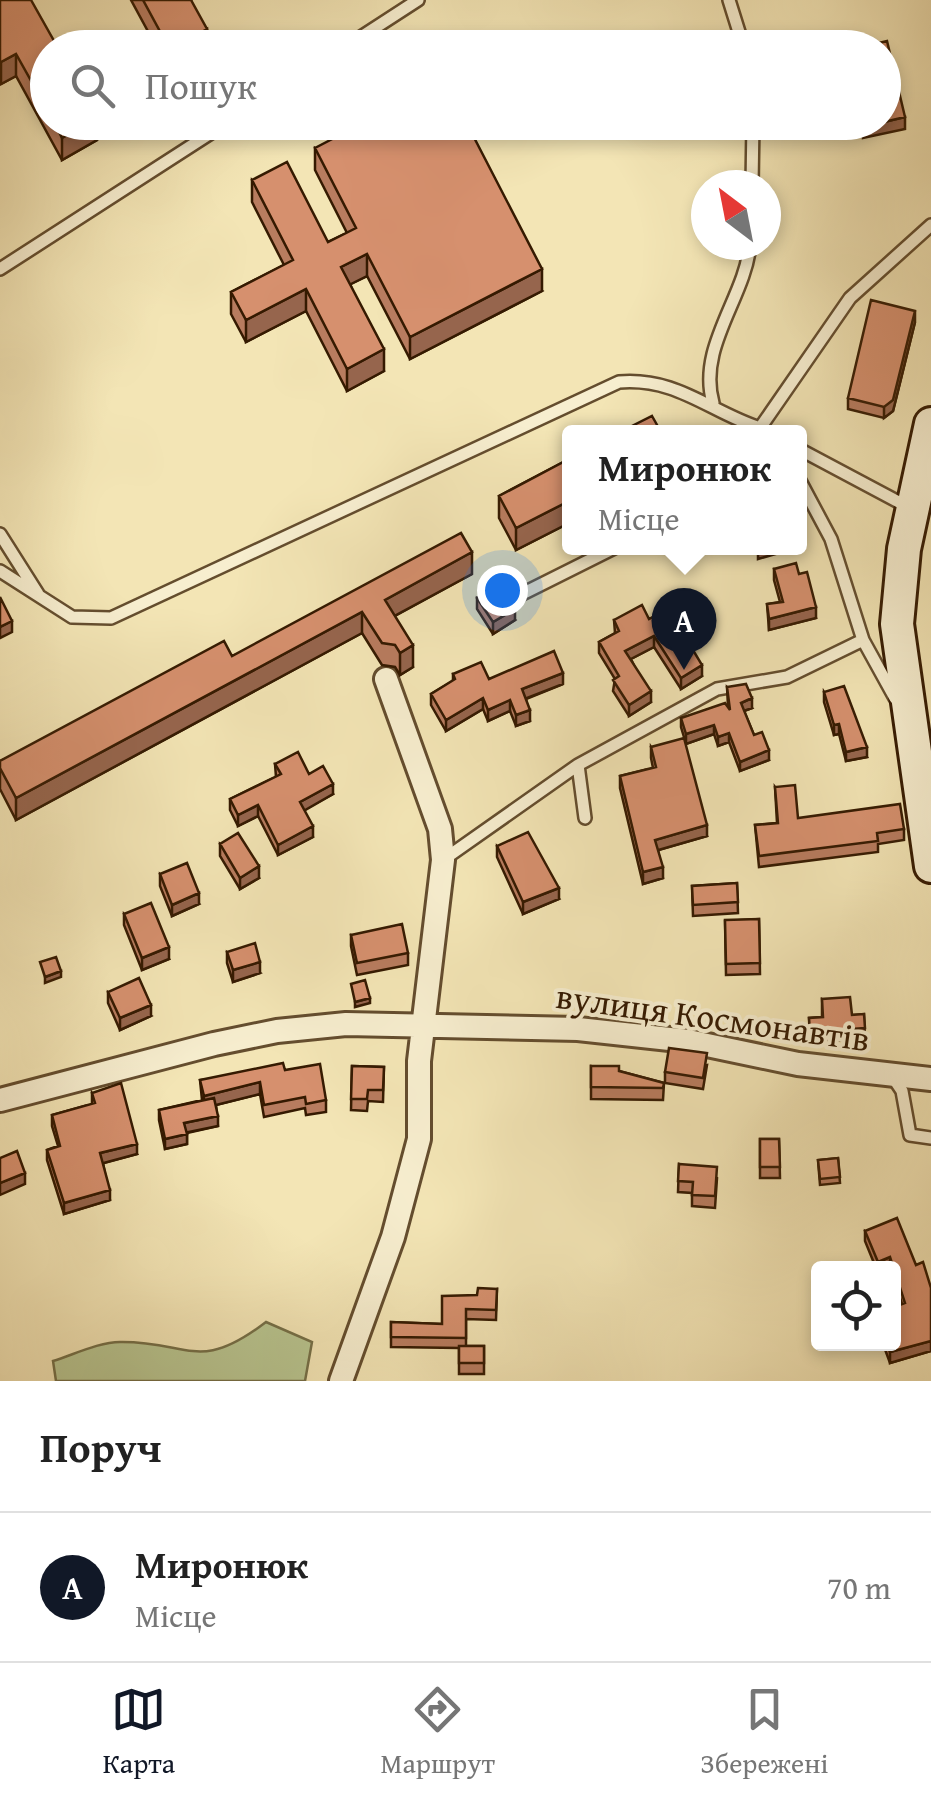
<!DOCTYPE html>
<html lang="uk">
<head>
<meta charset="utf-8">
<style>
  body { margin:0; font-family:"Gentium Book Plus",serif; background:#f6f6f6; color:#222 }
  .controls { position:absolute; right:30px; bottom:30px; display:grid; overflow:hidden; border-radius:10px; box-shadow:0 5px 15px #0003 }
  .controls button { width:90px; height:90px; display:grid; place-items:center; padding:0; border:0; border-bottom:2px solid #e0e0e0; background:#fff; color:#222; font:50px sans-serif }
  .compass { position:absolute; left:691px; top:170px; width:90px; height:90px; border-radius:50%; background:#fff; box-shadow:0 5px 15px #0003; rotate:328deg }
  .you { position:absolute; left:502px; top:590px; width:35px; height:35px; margin:-25px; border:8px solid #fff; border-radius:50%; background:#1a73e8; box-shadow:0 0 0 15px #1a73e833 }
  .badge { display:grid; place-items:center; width:65px; height:65px; border-radius:50%; background:#111827; color:#fff; font-size:32px; font-weight:700 }
  .pin { position:absolute; translate:-50% -82px; filter:drop-shadow(0 2px 5px #0008) }
  .pin::after { content:''; position:absolute; top:52px; width:35px; height:30px; background:inherit; clip-path:polygon(0 0,100% 0,50% 100%) }
  .popup { position:absolute; left:562px; top:425px; width:245px; height:130px; box-sizing:border-box; display:grid; place-content:center; border-radius:10px; background:#fff; filter:drop-shadow(0 2px 8px #0005); font-size:32px; white-space:nowrap; color:#767676 }
  .popup b { font-size:38px; color:#222 }
  .popup::after { content:''; position:absolute; left:50%; top:100%; margin-left:-20px; border:20px solid transparent; border-top-color:#fff }
  .list { margin:0; padding:0; list-style:none }
  h2 { display:flex; justify-content:space-between; align-items:center; height:130px; margin:0; padding:0 40px; font-size:42px }
  h2 small { font-size:32px; font-weight:400; color:#767676 }
  .list li { display:grid; grid-template-columns:65px 1fr auto; gap:30px; align-items:center; box-sizing:border-box; height:150px; padding:0 40px; border-top:2px solid #e0e0e0 }
  .list b { display:block; font-size:38px; white-space:nowrap }
  .list p { margin:0; font-size:32px; white-space:nowrap; color:#767676 }
  .list em { font-size:32px; font-style:normal; color:#767676 }
  .icon { flex:none; width:55px; height:55px; fill:none; stroke:currentColor; stroke-width:2; stroke-linecap:round; stroke-linejoin:round }
  .map { position:relative; flex:none; width:931px; height:1381px; overflow:hidden }
  .search { position:absolute; background:#fff; box-shadow:0 5px 15px #0003; left:30px; right:30px; top:30px; height:110px; display:flex; align-items:center; gap:25px; box-sizing:border-box; padding:0 35px; border-radius:55px; color:#767676; font-size:38px }
  .sheet { height:280px; background:#fff }
  nav { display:flex; justify-content:space-around; align-items:center; box-sizing:border-box; height:140px; border-top:2px solid #e0e0e0; background:#fff; font-size:28px; color:#767676 }
  nav a { display:grid; justify-items:center; gap:5px }
  nav .on { color:#111827 }
  .map>svg:first-child { display:block }
  .green { fill:#b8c590; stroke:#767048; stroke-width:2.5 }
  .lines { fill:none; stroke-linecap:round; stroke-linejoin:round }
  .service-casing { stroke:#644d2e; stroke-width:16 }
  .minor-casing { stroke:#644d2e; stroke-width:28 }
  .secondary-casing { stroke:#351a01; stroke-width:38 }
  .service { stroke:#f7eecf; stroke-width:11 }
  .minor { stroke:#f7eecf; stroke-width:22 }
  .secondary { stroke:#f7eecf; stroke-width:32 }
  .wall { fill:#b87c5f; stroke:#351a01; stroke-width:2.5 }
  .shaded-wall { fill:#96654d; stroke:#351a01; stroke-width:2.5 }
  .building { fill:#d6906e; stroke:#351a01; stroke-width:2.5 }
  .labels { text-anchor:middle; dominant-baseline:central; stroke-width:8; stroke-linejoin:round; paint-order:stroke }
  .street-label { font-size:35px; fill:#351a01; stroke:#f7eecf }
</style>
</head>
<body>
<div class="map">
<svg width="931" height="1381" viewBox="0 0 931 1381">
  <rect width="100%" height="100%" fill="#f3e5b5"/>
  <filter id="stains"><feTurbulence type="fractalNoise" baseFrequency=".002" numOctaves="4"/><feColorMatrix values="0 0 0 0 .2 0 0 0 0 .09 0 0 0 0 .02 0 0 0 .5 -.17"/></filter>
  <radialGradient id="worn" r=".72"><stop offset=".6" stop-color="#630" stop-opacity="0"/><stop offset="1" stop-color="#630" stop-opacity=".3"/></radialGradient>
  <!-- green -->
  <path class="green" d="M 266,1322 L 312,1342 L 305,1381 L 56,1381 L 53,1361 C 73,1355 99,1342 120,1342 C 190,1341 198,1374 266,1322 Z"/>
  <g class="lines">
    <defs>
      <path id="service" d="M 729,0 L 744,48
        M 344,48 L 418,0
        M 752,185 L 753,122
        M 0,269 L 228,122
        M 713,403 C 697,347 745,298 750,245
        M 799,449 L 910,508
        M 799,479 L 831,539 L 863,640 L 895,698
        M 0,534 L 38,594
        M 0,571 L 72,617 L 111,618 L 619,382 C 677,377 710,412 760,428 L 850,298 L 931,225
        M 518,596 L 614,548
        M 585,818 L 578,765 L 717,689 L 787,677 L 863,640
        M 443,860 L 578,765
        M 892,1076 L 902,1091 L 910,1135 L 931,1138"/>
      <path id="minor" d="M 0,1100 L 214,1044 L 277,1031 L 346,1024 L 578,1029 L 688,1041 L 798,1064 L 931,1079
        M 341,1381 L 393,1237 L 419,1139 L 419,1061 L 443,860 L 440,829 L 386,679"/>
      <path id="secondary" d="M 931,424 L 904,549 L 897,624 L 931,866"/>
    </defs>
    <!-- service casing -->
    <use href="#service" class="service-casing"/>
    <!-- minor casing -->
    <use href="#minor" class="minor-casing"/>
    <!-- secondary casing -->
    <use href="#secondary" class="secondary-casing"/>
    <!-- service -->
    <use href="#service" class="service"/>
    <!-- minor -->
    <use href="#minor" class="minor"/>
    <!-- secondary -->
    <use href="#secondary" class="secondary"/>
  </g>
  <!-- wall -->
  <path class="wall" d="M 0,0 L 48,48 L 48,122 L 97,122 L 97,140 L 62,160 L 16,76 L 1,84 L 0,83 Z
    M 131,0 L 191,0 L 207,48 L 157,48 Z
    M 315,148 L 542,291 L 410,359 L 367,276 L 350,284 L 384,371 L 347,391 L 306,311 L 246,342 L 231,314 L 231,292 L 284,265 L 252,202 L 252,180 L 328,242 L 347,233 L 315,170 Z
    M 915,322 L 893,411 L 884,418 L 848,409 L 848,398 Z
    M 569,459 L 569,523 L 516,550 L 499,518 L 499,496 Z
    M 774,569 L 799,574 L 816,618 L 769,630 L 767,604 L 780,602 L 774,580 Z
    M 472,574 L 395,616 L 413,667 L 400,675 L 395,667 L 382,665 L 362,633 L 16,820 L 0,789 L 0,761 L 232,656 Z
    M 477,598 L 515,620 L 493,634 L 477,609 Z
    M 649,619 L 677,646 L 702,676 L 681,689 L 654,647 L 631,659 L 651,702 L 629,716 L 613,691 L 615,679 L 599,653 L 599,642 L 615,633 L 614,620 Z
    M 453,674 L 489,679 L 563,684 L 526,699 L 530,721 L 516,726 L 510,711 L 488,721 L 483,709 L 446,731 L 431,705 L 431,694 L 453,681 Z
    M 727,687 L 752,708 L 744,711 L 754,735 L 769,760 L 740,771 L 729,742 L 718,746 L 714,734 L 686,744 L 681,727 L 681,718 L 728,707 Z
    M 824,692 L 867,757 L 846,761 L 839,734 L 834,735 L 824,702 Z
    M 651,747 L 707,836 L 658,850 L 663,878 L 643,884 L 620,788 L 620,776 L 653,768 L 651,758 Z
    M 275,764 L 309,774 L 333,794 L 304,810 L 313,837 L 278,855 L 258,816 L 238,826 L 230,810 L 230,799 L 276,777 Z
    M 775,787 L 798,818 L 904,829 L 904,840 L 878,844 L 878,852 L 759,867 L 755,825 L 777,823 Z
    M 220,844 L 259,878 L 240,889 L 220,856 Z
    M 497,846 L 559,899 L 523,914 L 497,857 Z
    M 160,874 L 199,904 L 172,916 L 160,886 Z
    M 737,883 L 738,913 L 693,916 L 692,886 Z
    M 124,914 L 169,959 L 142,970 L 124,925 Z
    M 759,919 L 760,974 L 726,975 L 725,921 Z
    M 351,935 L 408,953 L 408,965 L 357,975 L 351,946 Z
    M 227,952 L 260,973 L 233,982 L 227,963 Z
    M 108,992 L 151,1016 L 120,1030 L 108,1003 Z
    M 822,999 L 852,1015 L 864,1014 L 865,1038 L 810,1043 L 809,1018 L 822,1017 Z
    M 707,1065 L 703,1089 L 665,1083 L 665,1072 Z
    M 352,1066 L 384,1067 L 383,1102 L 368,1101 L 367,1111 L 351,1110 Z
    M 591,1066 L 619,1071 L 664,1083 L 663,1100 L 591,1099 Z
    M 285,1070 L 326,1100 L 326,1112 L 306,1115 L 305,1108 L 264,1117 L 260,1094 L 216,1105 L 218,1126 L 187,1133 L 187,1144 L 165,1149 L 159,1120 L 159,1110 L 202,1100 L 200,1080 Z
    M 92,1093 L 137,1154 L 103,1163 L 110,1200 L 64,1214 L 47,1160 L 47,1150 L 58,1146 L 52,1126 L 52,1115 L 92,1104 Z
    M 760,1139 L 779,1139 L 780,1178 L 760,1178 Z
    M 838,1158 L 840,1183 L 820,1185 L 818,1160 Z
    M 679,1164 L 717,1178 L 715,1208 L 692,1206 L 692,1193 L 678,1192 Z
    M 865,1231 L 916,1265 L 931,1288 L 931,1351 L 890,1363 L 883,1344 L 894,1344 L 902,1304 L 894,1278 L 894,1268 L 876,1268 L 865,1241 Z
    M 497,1289 L 496,1320 L 466,1319 L 466,1346 L 484,1346 L 484,1374 L 459,1374 L 459,1348 L 391,1347 L 391,1322 L 442,1324 L 477,1295 Z"/>
  <!-- shaded-wall -->
  <path class="shaded-wall" d="M 207,29 L 207,48 L 173,48 Z
    M 16,54 L 16,76 L 1,84 L 1,62 Z
    M 905,117 L 905,129 L 863,138 L 863,127 Z
    M 89,122 L 97,122 L 97,140 L 62,160 L 62,138 Z
    M 367,254 L 367,276 L 341,289 L 341,267 Z
    M 542,269 L 542,291 L 410,359 L 410,337 Z
    M 306,289 L 306,311 L 246,342 L 246,320 Z
    M 915,311 L 915,322 L 893,411 L 884,418 L 884,407 Z
    M 384,349 L 384,371 L 347,391 L 347,369 Z
    M 569,501 L 569,523 L 516,550 L 516,528 Z
    M 779,548 L 779,553 L 758,559 L 758,553 Z
    M 472,552 L 472,574 L 385,621 L 385,600 Z
    M 816,607 L 816,618 L 769,630 L 769,619 Z
    M 515,609 L 515,620 L 493,634 L 493,622 Z
    M 362,612 L 362,633 L 16,820 L 16,798 Z
    M 12,621 L 12,632 L 0,638 L 0,627 Z
    M 654,636 L 654,647 L 625,662 L 625,651 Z
    M 413,645 L 413,667 L 400,675 L 400,653 Z
    M 702,665 L 702,676 L 681,689 L 681,678 Z
    M 563,673 L 563,684 L 522,700 L 522,689 Z
    M 651,691 L 651,702 L 629,716 L 629,705 Z
    M 483,698 L 483,709 L 446,731 L 446,720 Z
    M 752,698 L 752,708 L 741,712 L 741,703 Z
    M 510,700 L 510,711 L 488,721 L 488,710 Z
    M 530,710 L 530,721 L 516,726 L 516,715 Z
    M 839,724 L 839,734 L 834,735 L 834,725 Z
    M 714,725 L 714,734 L 686,744 L 686,734 Z
    M 729,733 L 729,742 L 718,746 L 718,737 Z
    M 867,747 L 867,757 L 846,761 L 846,752 Z
    M 769,750 L 769,760 L 740,771 L 740,762 Z
    M 333,784 L 333,794 L 300,813 L 300,802 Z
    M 258,805 L 258,816 L 238,826 L 238,815 Z
    M 707,825 L 707,836 L 655,851 L 655,840 Z
    M 313,826 L 313,837 L 278,855 L 278,845 Z
    M 259,866 L 259,878 L 240,889 L 240,878 Z
    M 663,867 L 663,878 L 643,884 L 643,872 Z
    M 559,888 L 559,899 L 523,914 L 523,902 Z
    M 199,893 L 199,904 L 172,916 L 172,905 Z
    M 169,947 L 169,959 L 142,970 L 142,958 Z
    M 260,962 L 260,973 L 233,982 L 233,970 Z
    M 61,971 L 61,977 L 45,983 L 45,977 Z
    M 370,998 L 370,1003 L 355,1007 L 355,1002 Z
    M 151,1005 L 151,1016 L 120,1030 L 120,1018 Z
    M 260,1082 L 260,1094 L 204,1108 L 204,1096 Z
    M 218,1116 L 218,1126 L 184,1133 L 184,1123 Z
    M 187,1134 L 187,1144 L 165,1149 L 165,1139 Z
    M 137,1144 L 137,1154 L 100,1164 L 100,1153 Z
    M 25,1173 L 25,1184 L 0,1195 L 0,1183 Z
    M 110,1190 L 110,1200 L 64,1214 L 64,1203 Z
    M 890,1257 L 890,1268 L 878,1268 L 878,1262 Z
    M 931,1341 L 931,1351 L 890,1363 L 890,1352 Z"/>
  <!-- building -->
  <path class="building" d="M 0,0 L 31,0 L 58,48 L 48,48 L 48,111 L 16,54 L 1,62 L 0,61 Z
    M 143,0 L 191,0 L 207,29 L 173,48 L 169,48 Z
    M 887,41 L 905,117 L 884,122 L 884,48 L 858,48 Z
    M 54,122 L 89,122 L 62,138 Z
    M 365,122 L 466,122 L 542,269 L 410,337 L 367,254 L 341,267 L 384,349 L 347,369 L 306,289 L 246,320 L 231,292 L 293,260 L 252,180 L 287,162 L 328,242 L 356,228 L 315,148 Z
    M 862,122 L 883,122 L 863,127 Z
    M 871,300 L 915,311 L 893,400 L 884,407 L 848,398 Z
    M 652,416 L 661,432 L 620,432 Z
    M 569,459 L 569,501 L 516,528 L 499,496 Z
    M 461,533 L 472,552 L 385,600 L 413,645 L 400,653 L 395,645 L 382,643 L 362,612 L 16,798 L 0,768 L 0,761 L 224,641 L 232,656 Z
    M 756,548 L 778,548 L 758,553 Z
    M 796,563 L 799,574 L 807,572 L 816,607 L 769,619 L 767,604 L 783,602 L 774,569 Z
    M 499,584 L 515,609 L 493,622 L 477,598 Z
    M 0,597 L 12,621 L 0,627 Z
    M 642,605 L 649,619 L 660,613 L 677,646 L 687,640 L 702,665 L 681,678 L 654,636 L 625,651 L 651,691 L 629,705 L 613,680 L 619,676 L 599,642 L 619,631 L 614,620 Z
    M 554,651 L 563,673 L 522,689 L 530,710 L 516,715 L 510,700 L 488,710 L 483,698 L 446,720 L 431,694 L 455,679 L 453,674 L 481,662 L 489,679 Z
    M 746,684 L 752,698 L 741,703 L 754,735 L 762,732 L 769,750 L 740,762 L 729,733 L 718,737 L 714,725 L 686,734 L 681,718 L 725,703 L 730,710 L 727,687 Z
    M 844,686 L 867,747 L 846,752 L 839,724 L 834,725 L 824,692 Z
    M 684,738 L 707,825 L 655,840 L 663,867 L 643,872 L 620,776 L 656,767 L 651,747 Z
    M 298,752 L 309,774 L 323,766 L 333,784 L 300,802 L 313,826 L 278,845 L 258,805 L 238,815 L 230,799 L 281,774 L 275,764 Z
    M 795,785 L 798,818 L 900,804 L 904,829 L 877,833 L 878,841 L 759,856 L 755,825 L 778,823 L 775,787 Z
    M 528,832 L 559,888 L 523,902 L 497,846 Z
    M 238,833 L 259,866 L 240,878 L 220,844 Z
    M 187,863 L 199,893 L 172,905 L 160,874 Z
    M 737,883 L 738,902 L 693,905 L 692,886 Z
    M 151,903 L 169,947 L 142,958 L 124,914 Z
    M 759,919 L 760,963 L 726,964 L 725,920 Z
    M 402,924 L 408,953 L 357,963 L 351,935 Z
    M 255,943 L 260,962 L 233,970 L 227,952 Z
    M 56,957 L 61,971 L 45,977 L 40,962 Z
    M 139,978 L 151,1005 L 120,1018 L 108,992 Z
    M 365,980 L 370,998 L 355,1002 L 351,984 Z
    M 850,997 L 852,1015 L 864,1014 L 865,1028 L 810,1032 L 809,1018 L 823,1017 L 822,999 Z
    M 669,1048 L 707,1053 L 703,1078 L 665,1072 Z
    M 283,1063 L 285,1070 L 320,1064 L 326,1100 L 306,1104 L 305,1097 L 264,1105 L 260,1082 L 204,1096 L 200,1080 Z
    M 352,1066 L 384,1067 L 383,1090 L 368,1090 L 367,1099 L 351,1099 Z
    M 591,1066 L 619,1066 L 619,1071 L 664,1083 L 663,1088 L 591,1087 Z
    M 121,1083 L 137,1144 L 100,1153 L 110,1190 L 64,1203 L 47,1150 L 60,1146 L 52,1115 L 95,1103 L 92,1093 Z
    M 214,1098 L 218,1116 L 184,1123 L 187,1134 L 165,1139 L 159,1110 Z
    M 760,1139 L 779,1139 L 780,1167 L 760,1167 Z
    M 17,1151 L 25,1173 L 0,1183 L 0,1158 Z
    M 838,1158 L 840,1177 L 820,1179 L 818,1160 Z
    M 679,1164 L 717,1167 L 715,1196 L 692,1195 L 693,1182 L 678,1181 Z
    M 897,1218 L 916,1265 L 923,1262 L 931,1288 L 931,1341 L 890,1352 L 887,1344 L 894,1344 L 894,1307 L 905,1303 L 890,1257 L 878,1262 L 865,1231 Z
    M 478,1288 L 497,1289 L 496,1310 L 466,1309 L 466,1338 L 391,1337 L 391,1322 L 442,1324 L 442,1296 L 477,1295 Z
    M 459,1346 L 484,1346 L 484,1363 L 459,1363 Z"/>
  <g class="labels">
    <!-- street labels -->
    <g class="street-label">
      <text transform="translate(713 1017) rotate(8)">вулиця Космонавтів</text>
    </g>
  </g>
  <rect width="100%" height="100%" filter="url(#stains)"/>
  <rect width="100%" height="100%" fill="url(#worn)"/>
</svg>
<div class="controls">
<button><svg class="icon" aria-label="locate" viewBox="0 0 24 24"><circle cx="12" cy="12" r="6"/><path d="M12 2v4M12 18v4M2 12h4M18 12h4"/></svg></button>
</div>
<svg class="compass" viewBox="-18 -18 36 36"><path d="M0-13l5 13h-10z" fill="#e53935"/><path d="M0 13l5-13h-10z" fill="#767676"/></svg>
<div class="you"></div>
<div class="pin badge" style="left:684px;top:670px">A</div>
<div class="popup"><b>Миронюк</b>Місце</div>
<div class="search"><svg class="icon" aria-label="search" viewBox="0 0 24 24"><circle cx="10" cy="10" r="6"/><path d="M15 15l6 6"/></svg>Пошук</div>
</div>
<section class="sheet">
<h2>Поруч<small></small></h2>
<ul class="list">
<li><span class="badge">A</span><div><b>Миронюк</b><p>Місце</p></div><em>70 m</em></li>
</ul>
</section>
<nav>
<a class="on"><svg class="icon" aria-label="map" viewBox="0 0 24 24"><path d="M3 6l6-2 6 2 6-2v14l-6 2-6-2-6 2zM9 4v14M15 6v14"/></svg>Карта</a>
<a><svg class="icon" aria-label="directions" viewBox="0 0 24 24"><path d="M12 3l9 9-9 9-9-9zM9 14v-3h6M13 9l2 2-2 2"/></svg>Маршрут</a>
<a><svg class="icon" aria-label="saved" viewBox="0 0 24 24"><path d="M7 4h10v16l-5-4-5 4z"/></svg>Збережені</a>
</nav>
</body>
</html>
